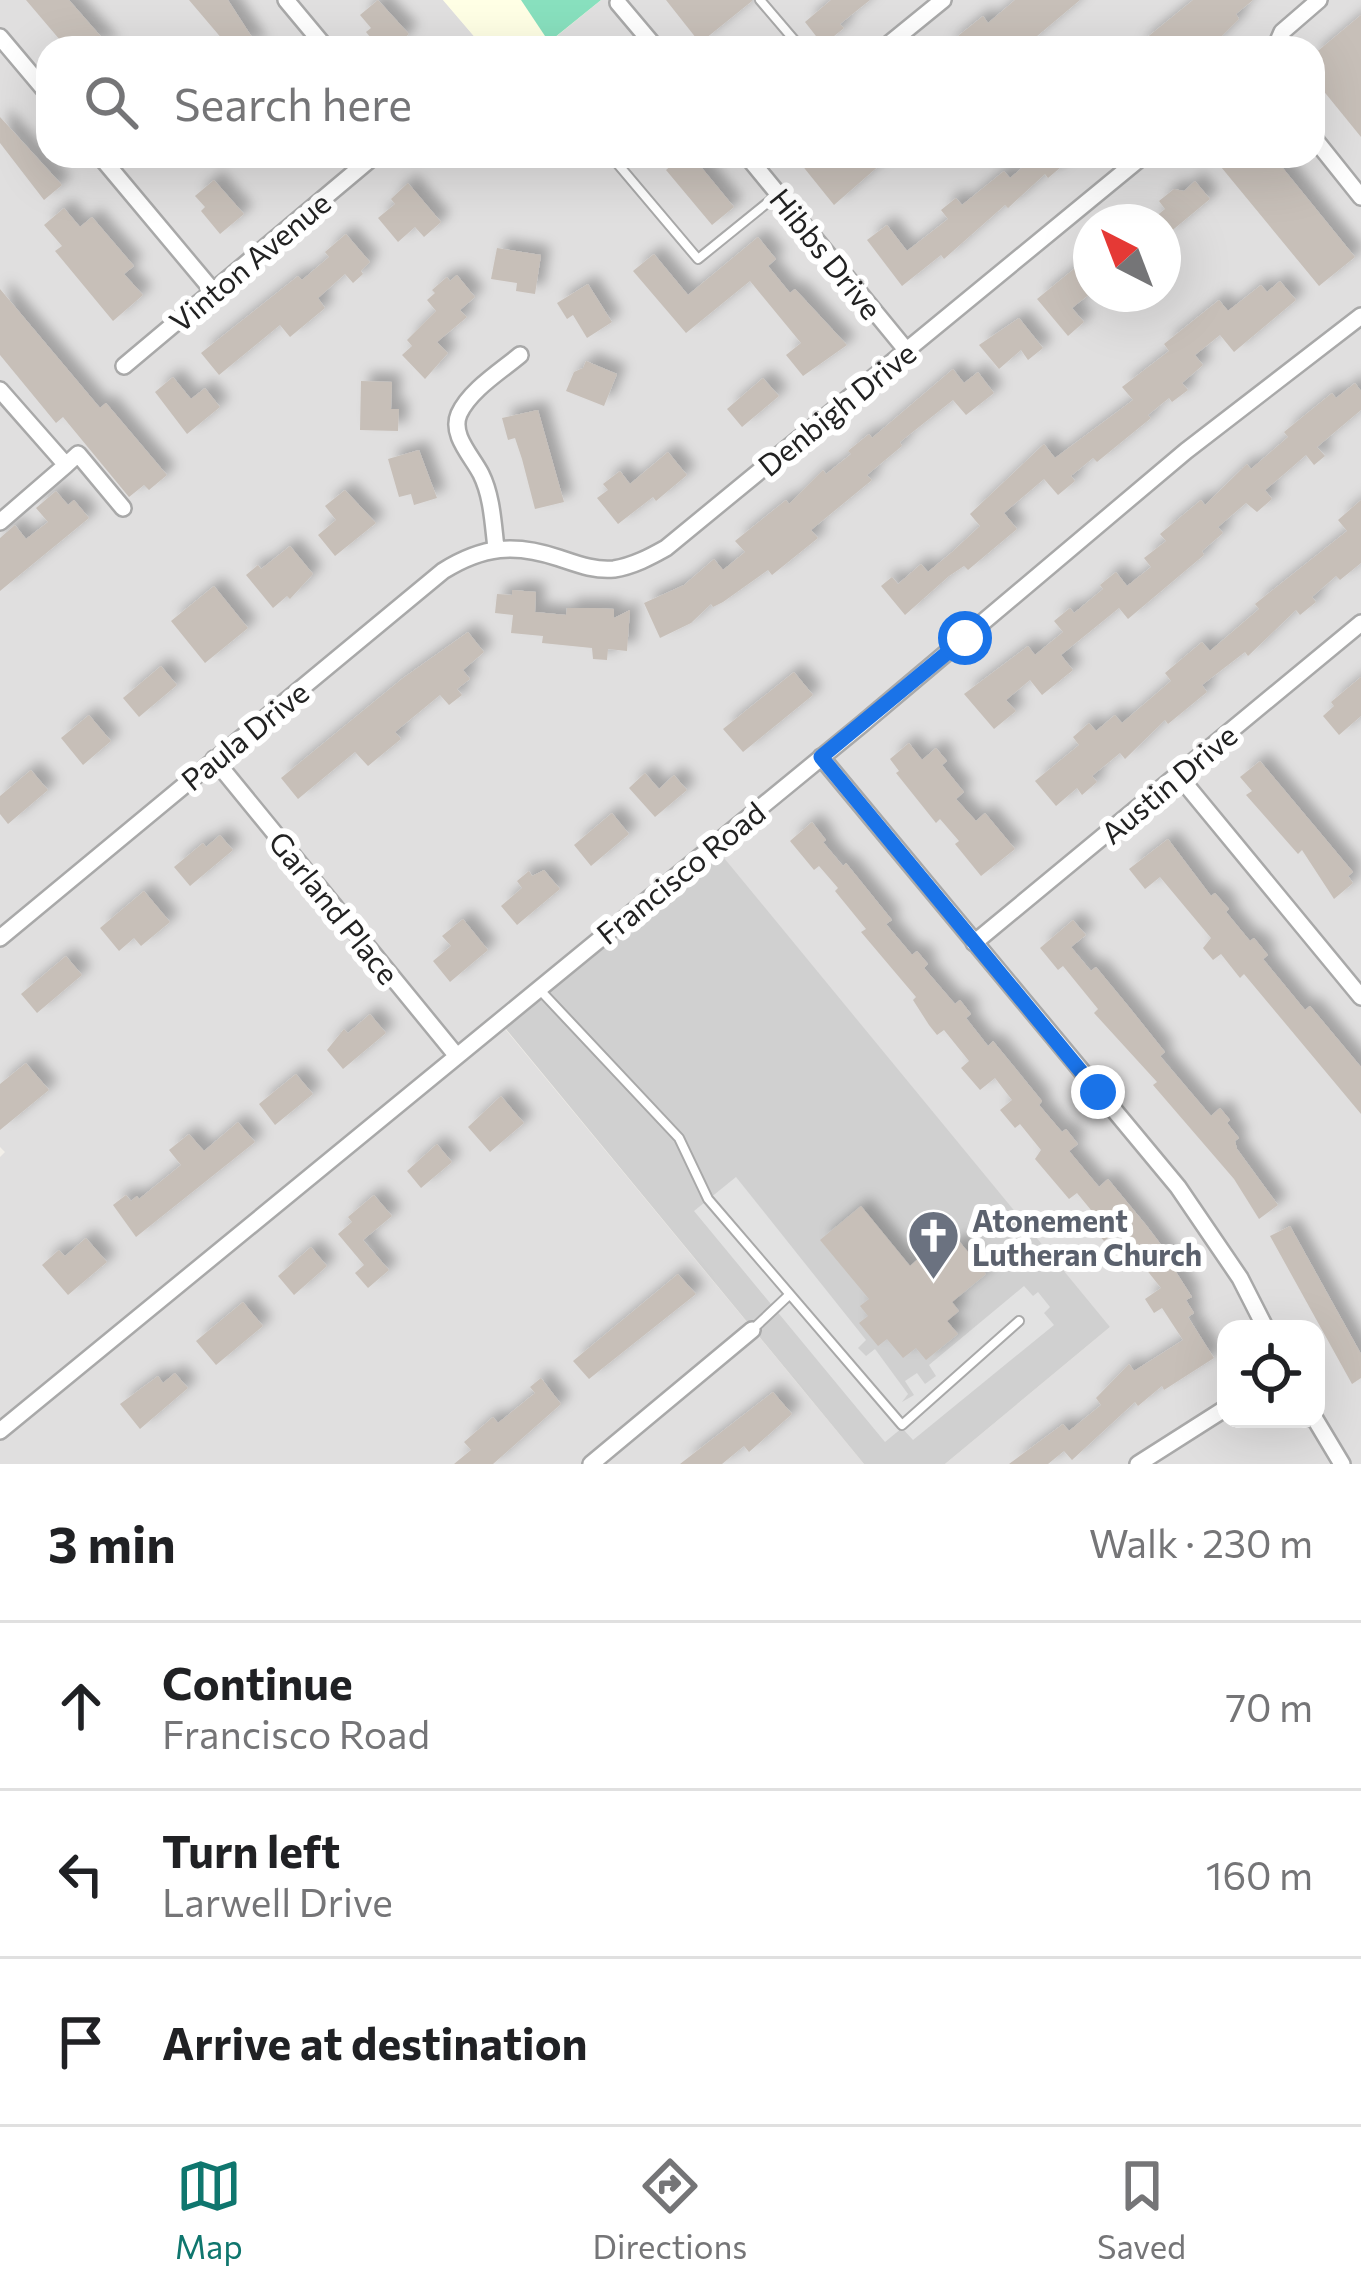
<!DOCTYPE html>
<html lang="en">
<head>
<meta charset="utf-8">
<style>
  body { margin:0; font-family:Commissioner,sans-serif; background:#f2f2f2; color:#202124 }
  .controls { position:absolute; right:36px; bottom:36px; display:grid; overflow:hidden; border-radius:24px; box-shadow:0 12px 48px #0002 }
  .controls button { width:108px; height:108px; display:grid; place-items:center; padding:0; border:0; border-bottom:3px solid #e0e0e0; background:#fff; color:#202124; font:60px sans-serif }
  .compass { position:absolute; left:1073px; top:204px; width:108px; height:108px; border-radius:50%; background:#fff; box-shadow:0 12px 48px #0002; rotate:318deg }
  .stop { position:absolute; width:36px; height:36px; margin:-27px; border:9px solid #1a73e8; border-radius:50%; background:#fff }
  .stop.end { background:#1a73e8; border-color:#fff; box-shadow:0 3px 12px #0008 }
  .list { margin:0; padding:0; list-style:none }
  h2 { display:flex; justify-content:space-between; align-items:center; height:156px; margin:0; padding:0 48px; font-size:51px }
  h2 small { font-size:39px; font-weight:400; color:#757577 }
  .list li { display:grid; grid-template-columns:78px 1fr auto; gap:36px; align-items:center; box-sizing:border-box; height:168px; padding:0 48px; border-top:3px solid #e0e0e0 }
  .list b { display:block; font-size:45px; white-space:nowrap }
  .list p { margin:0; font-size:39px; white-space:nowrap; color:#757577 }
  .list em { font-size:39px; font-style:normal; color:#757577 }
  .icon { flex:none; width:66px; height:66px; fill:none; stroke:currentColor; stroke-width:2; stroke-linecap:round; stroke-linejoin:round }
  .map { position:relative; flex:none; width:1361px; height:1464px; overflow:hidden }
  .search { position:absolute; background:#fff; box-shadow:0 12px 48px #0002; left:36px; right:36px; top:36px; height:132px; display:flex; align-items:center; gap:30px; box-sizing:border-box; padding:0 42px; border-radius:36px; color:#757577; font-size:45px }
  .sheet { height:660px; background:#fff }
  nav { display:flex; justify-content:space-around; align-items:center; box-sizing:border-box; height:168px; border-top:3px solid #e0e0e0; background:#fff; font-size:33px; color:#757577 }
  nav a { display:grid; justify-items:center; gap:6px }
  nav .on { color:#0f766e }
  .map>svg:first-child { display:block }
  .residential { fill:#e0dfdf; fill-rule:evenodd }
  .education { fill:#ffffe5 }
  .religious { fill:#d0d0d0 }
  .pitch { fill:#88e0be }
  .parking { fill:#e2e2e2 }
  .building { fill:#c7bfb8; filter:url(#shadow) }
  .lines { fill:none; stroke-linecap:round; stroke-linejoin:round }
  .service-casing { stroke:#a9a9a9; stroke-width:12 }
  .minor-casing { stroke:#a9a9a9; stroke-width:20 }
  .service { stroke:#fff; stroke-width:8 }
  .minor { stroke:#fff; stroke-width:15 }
  .route { stroke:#1a73e8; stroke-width:15 }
  .labels { text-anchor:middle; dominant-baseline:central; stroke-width:12; stroke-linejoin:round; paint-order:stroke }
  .street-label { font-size:30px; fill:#222; stroke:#fff }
  .worship-label { font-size:30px; font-weight:bold; fill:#5b616d; stroke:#fff; text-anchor:start }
</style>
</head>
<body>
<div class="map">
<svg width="1361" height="1464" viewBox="0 0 1361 1464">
  <defs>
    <filter id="shadow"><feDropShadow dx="9" dy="-9" stdDeviation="6" flood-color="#0004"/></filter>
  </defs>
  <rect width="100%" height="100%" fill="#f2efe9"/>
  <!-- residential -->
  <path class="residential" d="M 0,0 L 443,0 L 484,48 L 48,48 L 48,156 L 1313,156 L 1313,48 L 542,48 L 601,0 L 1361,0 L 1361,1464 L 945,1464 L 1110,1327 L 501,1024 L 864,1464 L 0,1464 L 0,1157 L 5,1152 L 0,1147 ZM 1091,222 L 1163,222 L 1163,294 L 1091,294 ZM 1226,1329 L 1316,1329 L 1316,1419 L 1226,1419 Z"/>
  <!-- education -->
  <path class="education" d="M 443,0 L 601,0 L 542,48 L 484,48 Z"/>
  <!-- religious -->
  <path class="religious" d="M 715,847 L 1110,1327 L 945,1464 L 864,1464 L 501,1023 Z"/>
  <!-- pitch -->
  <path class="pitch" d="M 521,0 L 601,0 L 549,42 Z"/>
  <!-- parking -->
  <path class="parking" d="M 736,1177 L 866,1340 L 858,1348 L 866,1356 L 875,1349 L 908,1394 L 902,1402 L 914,1395 L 905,1381 L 917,1373 L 925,1384 L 936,1376 L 929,1365 L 1024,1286 L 1033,1296 L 1038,1292 L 1050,1307 L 1044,1313 L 1054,1325 L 913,1440 L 902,1428 L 885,1442 L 694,1211 Z"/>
  <!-- building -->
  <path class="building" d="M 26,0 L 69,0 L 111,48 L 51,48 L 60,40 Z
    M 189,0 L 228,0 L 259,48 L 214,48 L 223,40 Z
    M 378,0 L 409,34 L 393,48 L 379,48 L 366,32 L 371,28 L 360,15 Z
    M 666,0 L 752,0 L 752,1 L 700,43 Z
    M 831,0 L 870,0 L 840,24 L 844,28 L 823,45 L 805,22 Z
    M 1015,0 L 1080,0 L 1024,47 L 1016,38 L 1003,48 L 943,48 L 983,16 L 988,23 Z
    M 1193,0 L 1253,0 L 1236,14 L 1239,19 L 1210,48 L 1134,48 Z
    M 1361,15 L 1361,137 L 1313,78 L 1313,55 Z
    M 0,117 L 62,185 L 44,200 L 0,143 Z
    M 682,156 L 692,156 L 734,207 L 712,225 L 666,170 Z
    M 812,156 L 890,156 L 834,205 L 801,164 Z
    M 1036,156 L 1074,156 L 1048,178 L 1045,174 L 1008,208 L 1005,205 L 944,259 L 941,255 L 902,286 L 867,240 L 887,225 L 907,251 L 948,219 L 941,210 L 956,198 L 962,205 L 1004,171 L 1010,178 Z
    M 1212,156 L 1273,156 L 1355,257 L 1319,286 Z
    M 214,180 L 244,214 L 220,234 L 201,211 L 205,207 L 195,196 Z
    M 1195,181 L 1210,199 L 1163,238 L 1163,222 L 1149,222 L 1165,209 L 1159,201 L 1174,189 L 1184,191 Z
    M 408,183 L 441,222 L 424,237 L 415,227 L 398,242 L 378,218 L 395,204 L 391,199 Z
    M 64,208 L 80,227 L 92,217 L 134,266 L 124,274 L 143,295 L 113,321 L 55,251 L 62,246 L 44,225 Z
    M 346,234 L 370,262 L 361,271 L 363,274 L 353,283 L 345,274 L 318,298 L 325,308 L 290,337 L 280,325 L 219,375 L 201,353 L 298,276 L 302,280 L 329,257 L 325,252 Z
    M 758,237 L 776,259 L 768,266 L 790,293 L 795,289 L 847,345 L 803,376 L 786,355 L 801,343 L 750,281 L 686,333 L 633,271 L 654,254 L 688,295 Z
    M 497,248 L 541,255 L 535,294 L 516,291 L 517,283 L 491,279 Z
    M 1091,255 L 1091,293 L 1072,308 L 1084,322 L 1068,336 L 1037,299 Z
    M 457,275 L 475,297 L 460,310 L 467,317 L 437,342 L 448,353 L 425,379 L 402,355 L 412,346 L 407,340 L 436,311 L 427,300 L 435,293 L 432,290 L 447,277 L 450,281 Z
    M 1280,281 L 1296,300 L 1234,352 L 1220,335 L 1195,355 L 1203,365 L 1182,383 L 1188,390 L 1172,402 L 1169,398 L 1148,415 L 1151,418 L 1097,462 L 1093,458 L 1071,476 L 1075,481 L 1058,495 L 1044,479 L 1004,513 L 1017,529 L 968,570 L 964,566 L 949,576 L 905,615 L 881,586 L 892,577 L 898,584 L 921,564 L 928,572 L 952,552 L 980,526 L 970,514 L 1044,444 L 1055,458 L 1133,400 L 1122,387 L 1169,351 L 1164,344 L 1219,300 L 1228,311 L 1261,285 L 1267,292 Z
    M 588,284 L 612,322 L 587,338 L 573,315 L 567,319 L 557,303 Z
    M 0,289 L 100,408 L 106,403 L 167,475 L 149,490 L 144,485 L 129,497 L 63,417 L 56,423 L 0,355 Z
    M 1019,318 L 1043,348 L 1028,360 L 1021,350 L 999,369 L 979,345 Z
    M 586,361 L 617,374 L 604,406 L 566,391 L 574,372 L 583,368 Z
    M 953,369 L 964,383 L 978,372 L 994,393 L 966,415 L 953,400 L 900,442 L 902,446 L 867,475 L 872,480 L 811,530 L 818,538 L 772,575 L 768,570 L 723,602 L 713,607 L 711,604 L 691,623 L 660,638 L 644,603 L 684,585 L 714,559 L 723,570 L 745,552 L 735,541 L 786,500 L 789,504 L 823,470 L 826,474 L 851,454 L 848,451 L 869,434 L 872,438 Z
    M 173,377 L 191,399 L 205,388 L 220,407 L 187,434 L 155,392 Z
    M 763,378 L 779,396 L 742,427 L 727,409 Z
    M 361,381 L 392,382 L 391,409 L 399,409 L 398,431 L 360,430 Z
    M 1355,383 L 1361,391 L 1361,410 L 1317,447 L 1325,456 L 1314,465 L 1306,455 L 1283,475 L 1265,490 L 1272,499 L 1257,512 L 1246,503 L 1218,527 L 1223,533 L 1202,551 L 1204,555 L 1128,619 L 1119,608 L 1061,655 L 1073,670 L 1042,695 L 1030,680 L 1006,700 L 1016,711 L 994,729 L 964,694 L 1028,646 L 1035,655 L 1063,632 L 1054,621 L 1070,608 L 1074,613 L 1103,589 L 1100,585 L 1116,572 L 1127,586 L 1151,567 L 1144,558 L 1166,541 L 1160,534 L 1201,500 L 1205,505 L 1247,464 L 1251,469 L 1288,437 L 1284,432 L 1332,393 L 1336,398 Z
    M 538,410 L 564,502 L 535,509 L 522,459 L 515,438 L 508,440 L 502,418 Z
    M 419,450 L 437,498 L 414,505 L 411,494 L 399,497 L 388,459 Z
    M 668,452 L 687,475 L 656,501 L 653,497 L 618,524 L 597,498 L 608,490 L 603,484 L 620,471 L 630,484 Z
    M 345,490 L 376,523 L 335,556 L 318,535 L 336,520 L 325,506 Z
    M 56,491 L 68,505 L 74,500 L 89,518 L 0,591 L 0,538 L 15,525 L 26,539 L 48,522 L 36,508 Z
    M 1361,500 L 1361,563 L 1340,580 L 1336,576 L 1312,597 L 1316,602 L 1300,615 L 1296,610 L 1248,656 L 1245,652 L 1202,685 L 1207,692 L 1168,724 L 1165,720 L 1125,759 L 1120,753 L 1092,776 L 1097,782 L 1082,795 L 1077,788 L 1056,806 L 1035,781 L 1079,745 L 1073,737 L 1089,723 L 1096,731 L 1115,715 L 1122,723 L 1171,681 L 1165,673 L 1202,642 L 1210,651 L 1259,609 L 1255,604 L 1347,531 L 1338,520 Z
    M 290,546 L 313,574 L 290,599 L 287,596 L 273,608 L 246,575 L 258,565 L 261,569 Z
    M 214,586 L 248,628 L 205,663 L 171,621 Z
    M 512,590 L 536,592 L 535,612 L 566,615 L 567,608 L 596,608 L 614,609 L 614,618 L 630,610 L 627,651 L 608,649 L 607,660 L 593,659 L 592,648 L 542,643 L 543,636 L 511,633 L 513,615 L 495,613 L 497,594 L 512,595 Z
    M 468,632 L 484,652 L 463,670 L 470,679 L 457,689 L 462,695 L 449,705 L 440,695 L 395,732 L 401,739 L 368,766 L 355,752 L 298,799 L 281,778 L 403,678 Z
    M 161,666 L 177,685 L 139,717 L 123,698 Z
    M 794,672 L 813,695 L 743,752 L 723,729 Z
    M 1361,677 L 1361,716 L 1339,735 L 1323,716 L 1334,706 L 1331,702 Z
    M 89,715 L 111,741 L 83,765 L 61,738 Z
    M 909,743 L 922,760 L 936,748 L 947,761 L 942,765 L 964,792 L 956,799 L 976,821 L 985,813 L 1015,849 L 981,876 L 955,844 L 959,841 L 940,819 L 936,823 L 896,773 L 899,771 L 890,759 Z
    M 1260,761 L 1353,872 L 1348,876 L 1353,883 L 1334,899 L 1302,850 L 1298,854 L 1246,795 L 1252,791 L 1240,777 Z
    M 31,770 L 48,790 L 8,824 L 0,814 L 0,796 Z
    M 645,773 L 659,789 L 674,775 L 687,790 L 655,817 L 629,788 Z
    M 612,813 L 629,834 L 591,866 L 574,845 Z
    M 812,822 L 826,840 L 823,842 L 843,866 L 846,863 L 892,920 L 886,924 L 912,955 L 917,951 L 928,964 L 924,968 L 955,1004 L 960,1000 L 971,1014 L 966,1018 L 988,1046 L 993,1041 L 1042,1101 L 1039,1105 L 1062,1132 L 1066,1129 L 1078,1144 L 1069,1151 L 1099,1187 L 1108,1179 L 1146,1225 L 1172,1259 L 1169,1261 L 1192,1297 L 1186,1300 L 1194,1313 L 1188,1317 L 1214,1358 L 1164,1390 L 1162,1386 L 1138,1406 L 1135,1402 L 1072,1460 L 1064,1451 L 1048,1464 L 1009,1464 L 1063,1424 L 1069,1431 L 1101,1405 L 1096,1398 L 1129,1364 L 1134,1371 L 1183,1340 L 1162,1308 L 1154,1313 L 1145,1299 L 1161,1288 L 1134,1254 L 1139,1249 L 1122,1228 L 1104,1241 L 1093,1228 L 1100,1221 L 1077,1193 L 1069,1199 L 1035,1159 L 1041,1150 L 1020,1124 L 1015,1128 L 1000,1110 L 1012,1100 L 995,1078 L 980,1090 L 961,1068 L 969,1061 L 944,1030 L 937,1035 L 929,1025 L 913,1000 L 916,997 L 861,932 L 866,929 L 835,891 L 838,888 L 819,866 L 814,870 L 790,841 Z
    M 220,835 L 233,850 L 190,886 L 174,867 L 203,843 L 206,847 Z
    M 1168,839 L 1211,896 L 1215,893 L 1229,909 L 1226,912 L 1250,941 L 1254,938 L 1268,955 L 1263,959 L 1305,1010 L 1310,1006 L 1361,1067 L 1361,1114 L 1244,974 L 1240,978 L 1221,954 L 1213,960 L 1203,948 L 1211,938 L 1160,877 L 1145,889 L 1129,869 Z
    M 544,870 L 560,889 L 517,925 L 501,906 L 522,888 L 517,881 L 529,871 L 532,876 Z
    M 144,891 L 170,922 L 141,946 L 134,938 L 119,951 L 100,928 Z
    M 463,919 L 488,950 L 450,982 L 433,961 L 451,946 L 442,936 Z
    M 1073,920 L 1086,935 L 1071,947 L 1091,971 L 1096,967 L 1129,1007 L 1165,1052 L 1160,1056 L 1211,1116 L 1220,1108 L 1230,1120 L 1227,1123 L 1239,1138 L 1235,1141 L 1237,1149 L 1278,1205 L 1259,1219 L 1234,1179 L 1153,1085 L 1157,1082 L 1094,1013 L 1098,1009 L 1063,966 L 1058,970 L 1040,948 Z
    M 66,956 L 82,975 L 37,1013 L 21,994 Z
    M 370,1014 L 386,1033 L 343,1069 L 327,1050 L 344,1029 L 348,1033 Z
    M 26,1063 L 49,1090 L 0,1130 L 0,1084 Z
    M 296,1074 L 313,1094 L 275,1125 L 259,1104 Z
    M 501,1096 L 524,1123 L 490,1152 L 468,1127 Z
    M 238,1122 L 255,1142 L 136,1237 L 113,1205 L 126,1195 L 131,1201 L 137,1196 L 139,1199 L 181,1165 L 169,1150 L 189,1134 L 204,1151 Z
    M 437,1144 L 452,1162 L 421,1188 L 407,1171 Z
    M 374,1195 L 392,1216 L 363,1240 L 389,1270 L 368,1288 L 355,1273 L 364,1265 L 338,1234 L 352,1222 L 348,1217 Z
    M 861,1206 L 910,1266 L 918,1259 L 926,1268 L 959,1241 L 986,1274 L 952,1302 L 959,1311 L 947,1321 L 958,1334 L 926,1360 L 916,1348 L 903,1358 L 887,1339 L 878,1346 L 859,1323 L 868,1316 L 860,1306 L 869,1299 L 820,1240 Z
    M 1290,1226 L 1361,1354 L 1361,1378 L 1352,1384 L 1270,1236 Z
    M 86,1238 L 107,1262 L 68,1295 L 42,1265 L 59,1250 L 65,1256 Z
    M 311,1247 L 327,1266 L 294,1295 L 278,1276 Z
    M 678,1274 L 696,1294 L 589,1379 L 573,1361 Z
    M 243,1302 L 263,1326 L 216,1365 L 196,1341 Z
    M 175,1373 L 188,1388 L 140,1429 L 120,1404 L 158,1376 L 163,1383 Z
    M 541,1378 L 561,1404 L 493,1464 L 454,1464 L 471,1450 L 464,1442 L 493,1417 L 498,1423 L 535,1393 L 530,1387 Z
    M 773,1392 L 792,1414 L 749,1452 L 744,1446 L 722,1464 L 680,1464 Z"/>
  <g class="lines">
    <defs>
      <path id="service" d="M 760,0 L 801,48
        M 611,156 L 698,259 L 777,195
        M 539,989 L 679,1138 L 708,1199 L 902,1425 L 1019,1321
        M 753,1329 L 788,1296"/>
      <path id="minor" d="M 286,0 L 326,48
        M 618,3 L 656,48
        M 0,37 L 48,94
        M 884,48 L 943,0
        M 1275,48 L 1282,32 L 1319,0
        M 1313,137 L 1361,197
        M 100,156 L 213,291
        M 747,156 L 907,351
        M 124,366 L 374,156
        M 0,390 L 66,465 L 78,454 L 123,508
        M 0,522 L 66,465
        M 496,548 C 493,523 492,496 481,474 C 472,456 450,435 459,414 C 470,390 501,371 520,355
        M 821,757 L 1178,1187 L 1240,1278 L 1266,1329
        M 214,759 L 456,1055
        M 1178,775 L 1361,997
        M 0,938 L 443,571 C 483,546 515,543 559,558 C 577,564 595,571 614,569 C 633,566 650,557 666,548 L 1143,156
        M 974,943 L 1361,623
        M 1315,1419 L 1342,1464
        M 0,1431 L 861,725 L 1186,451 L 1361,316
        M 591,1464 L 752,1330
        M 1138,1464 L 1226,1408"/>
    </defs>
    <!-- service casing -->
    <use href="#service" class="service-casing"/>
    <!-- minor casing -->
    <use href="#minor" class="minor-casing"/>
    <!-- service -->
    <use href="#service" class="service"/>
    <!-- minor -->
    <use href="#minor" class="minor"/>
  </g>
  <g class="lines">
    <!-- route -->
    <path class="route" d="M 965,638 L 821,757 L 1098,1092"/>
  </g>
  <!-- icons -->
  <defs>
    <symbol id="church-pin" viewBox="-11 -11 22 30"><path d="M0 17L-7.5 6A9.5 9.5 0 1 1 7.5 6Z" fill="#6b7280" stroke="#fff"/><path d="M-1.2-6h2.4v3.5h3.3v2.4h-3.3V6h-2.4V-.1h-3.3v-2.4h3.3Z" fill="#fff"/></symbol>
  </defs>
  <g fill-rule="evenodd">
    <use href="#church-pin" x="904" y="1206" width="59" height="81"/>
  </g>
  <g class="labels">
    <!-- street labels -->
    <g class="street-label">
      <text transform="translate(827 253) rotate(51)">Hibbs Drive</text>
      <text transform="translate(249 261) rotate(-40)">Vinton Avenue</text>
      <text transform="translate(836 408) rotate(-39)">Denbigh Drive</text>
      <text transform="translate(244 735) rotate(-39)">Paula Drive</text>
      <text transform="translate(1168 783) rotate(-40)">Austin Drive</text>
      <text transform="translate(680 872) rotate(-39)">Francisco Road</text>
      <text transform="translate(335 907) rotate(51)">Garland Place</text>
    </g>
    <!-- worship labels -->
    <g class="worship-label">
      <text x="972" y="1219">Atonement<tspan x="972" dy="34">Lutheran Church</tspan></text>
    </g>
  </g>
</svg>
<div class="controls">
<button><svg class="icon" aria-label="locate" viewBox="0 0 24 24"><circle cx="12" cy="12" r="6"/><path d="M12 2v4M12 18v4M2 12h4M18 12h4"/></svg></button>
</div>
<svg class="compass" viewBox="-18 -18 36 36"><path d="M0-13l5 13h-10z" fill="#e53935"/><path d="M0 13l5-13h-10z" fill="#757577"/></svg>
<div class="stop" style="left:965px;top:638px"></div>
<div class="stop end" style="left:1098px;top:1092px"></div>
<div class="search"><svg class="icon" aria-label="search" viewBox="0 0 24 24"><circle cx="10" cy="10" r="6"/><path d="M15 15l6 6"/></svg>Search here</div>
</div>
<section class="sheet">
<h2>3 min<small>Walk · 230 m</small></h2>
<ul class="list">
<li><svg class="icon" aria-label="ahead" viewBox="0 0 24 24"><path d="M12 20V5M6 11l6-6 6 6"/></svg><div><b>Continue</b><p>Francisco Road</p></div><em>70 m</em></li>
<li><svg class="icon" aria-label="left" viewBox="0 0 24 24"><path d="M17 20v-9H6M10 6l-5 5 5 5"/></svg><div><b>Turn left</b><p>Larwell Drive</p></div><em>160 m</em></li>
<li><svg class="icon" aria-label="arrive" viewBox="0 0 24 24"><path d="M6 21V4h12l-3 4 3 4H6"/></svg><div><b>Arrive at destination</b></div></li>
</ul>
</section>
<nav>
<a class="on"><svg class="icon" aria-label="map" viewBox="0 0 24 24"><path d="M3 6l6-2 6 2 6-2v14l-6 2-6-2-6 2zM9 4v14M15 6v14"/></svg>Map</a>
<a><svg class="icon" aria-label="directions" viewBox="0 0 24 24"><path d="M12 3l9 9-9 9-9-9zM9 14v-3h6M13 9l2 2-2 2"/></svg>Directions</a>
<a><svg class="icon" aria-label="saved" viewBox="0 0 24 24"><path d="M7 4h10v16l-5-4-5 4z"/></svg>Saved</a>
</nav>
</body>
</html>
